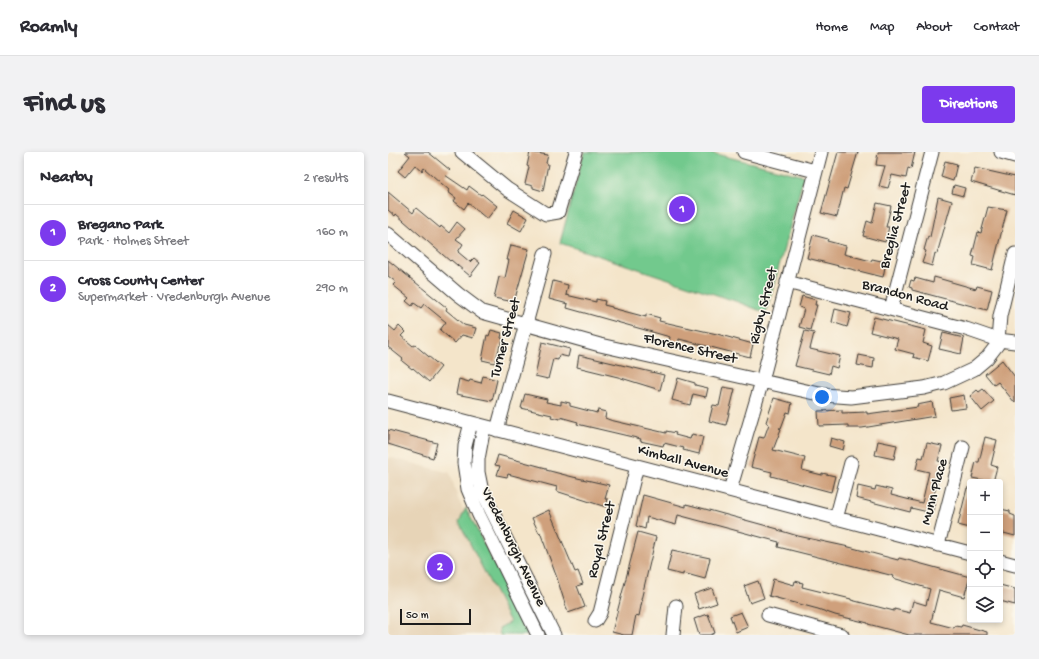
<!DOCTYPE html>
<html lang="en">
<head>
<meta charset="utf-8">
<style>
  body { margin:0; font-family:"Gochi Hand",sans-serif; background:#f2f2f3; color:#2b2b33 }
  .controls { position:absolute; right:12px; bottom:12px; display:grid; overflow:hidden; border-radius:4px; box-shadow:0 2px 6px #0003 }
  .controls button { width:36px; height:36px; display:grid; place-items:center; padding:0; border:0; border-bottom:1px solid #e1e1e2; background:#fff; color:#2b2b33; font:20px sans-serif }
  .scale { position:absolute; left:12px; bottom:10px; width:71px; box-sizing:border-box; padding-left:4px; border:2px solid #1c1c1c; border-top:0; font-size:11px; line-height:14px; white-space:nowrap; color:#1c1c1c; -webkit-text-stroke:3px #fbf7ec; paint-order:stroke }
  .you { position:absolute; left:434px; top:245px; width:14px; height:14px; margin:-10px; border:3px solid #fff; border-radius:50%; background:#1a73e8; box-shadow:0 0 0 6px #1a73e833 }
  .badge { display:grid; place-items:center; width:26px; height:26px; border-radius:50%; background:#7c3aed; color:#fff; font-size:13px; font-weight:700 }
  .pin { position:absolute; translate:-50% -50%; border:2px solid #fff; box-shadow:0 1px 4px #0006 }
  .list { margin:0; padding:0; list-style:none }
  h2 { display:flex; justify-content:space-between; align-items:center; height:52px; margin:0; padding:0 16px; font-size:17px }
  h2 small { font-size:13px; font-weight:400; color:#7c7c81 }
  .list li { display:grid; grid-template-columns:26px 1fr auto; gap:12px; align-items:center; box-sizing:border-box; height:56px; padding:0 16px; border-top:1px solid #e1e1e2 }
  .list b { display:block; font-size:15px; white-space:nowrap }
  .list p { margin:0; font-size:13px; white-space:nowrap; color:#7c7c81 }
  .list em { font-size:13px; font-style:normal; color:#7c7c81 }
  .icon { flex:none; width:22px; height:22px; fill:none; stroke:currentColor; stroke-width:2; stroke-linecap:round; stroke-linejoin:round }
  .map { position:relative; flex:none; width:627px; height:483px; overflow:hidden; border-radius:4px }
  header { display:flex; align-items:center; gap:24px; box-sizing:border-box; height:56px; padding:0 20px; background:#fff; border-bottom:1px solid #e1e1e2 }
  header strong { font-size:19px }
  nav { display:flex; gap:22px; margin-inline-start:auto; font-size:14px }
  .intro { display:flex; align-items:center; justify-content:space-between; box-sizing:border-box; height:96px; padding:0 24px }
  h1 { margin:0; font-size:28px }
  .button { padding:10px 18px; border-radius:4px; background:#7c3aed; color:#fff; font-size:14px; font-weight:700 }
  main { display:flex; gap:24px; padding:0 24px }
  aside { flex:1; background:#fff; border-radius:4px; box-shadow:0 2px 6px #0003 }
  .map>svg:first-child { display:block }
  .built { fill:#e7d4b7 }
  .green { fill:#72c98d; stroke:#477254 }
  .building { fill:#cfa07c }
  .lines { fill:none; stroke-linecap:round; stroke-linejoin:round }
  .minor-casing { stroke:#3c3a36; stroke-width:15 }
  .minor { stroke:#fff; stroke-width:13 }
  .labels { text-anchor:middle; dominant-baseline:central; stroke-width:3; stroke-linejoin:round; paint-order:stroke }
  .street-label { font-size:15px; fill:#1c1c1c; stroke:#fbf7ec }
</style>
</head>
<body>
<header>
<strong>Roamly</strong>
<nav><a>Home</a><a>Map</a><a>About</a><a>Contact</a></nav>
</header>
<div class="intro"><h1>Find us</h1><a class="button">Directions</a></div>
<main>
<aside>
<h2>Nearby<small>2 results</small></h2>
<ul class="list">
<li><span class="badge">1</span><div><b>Bregano Park</b><p>Park · Holmes Street</p></div><em>160 m</em></li>
<li><span class="badge">2</span><div><b>Cross County Center</b><p>Supermarket · Vredenburgh Avenue</p></div><em>290 m</em></li>
</ul>
</aside>
<div class="map">
<svg width="627" height="483" viewBox="0 0 627 483">
  <rect width="100%" height="100%" fill="#fbf7ec"/>
  <filter id="ink" filterUnits="userSpaceOnUse"><feTurbulence type="fractalNoise" baseFrequency=".025" numOctaves="2"/><feDisplacementMap in="SourceGraphic" scale="8" xChannelSelector="R" yChannelSelector="G"/><feConvolveMatrix kernelMatrix="1 2 1 2 8 2 1 2 1" color-interpolation-filters="sRGB"/></filter>
  <filter id="wash" filterUnits="userSpaceOnUse"><feTurbulence type="fractalNoise" baseFrequency=".012" numOctaves="4" result="noise"/><feDisplacementMap in="SourceGraphic" scale="16" xChannelSelector="R" yChannelSelector="G"/><feGaussianBlur stdDeviation="0.9" result="paint"/><feColorMatrix in="noise" values="0 0 0 0 0 0 0 0 0 0 0 0 0 0 0 0 0 1.4 0 .05"/><feComposite in="paint" operator="in"/></filter>
  <g filter="url(#wash)">
    <rect width="100%" height="100%" fill="#f4e5ca"/>
    <!-- built -->
    <path class="built" d="M 0,305 L 62,321 L 70,347 L 139,483 L 0,483 Z"/>
    <!-- green -->
    <path class="green" d="M 196,0 L 320,0 L 416,24 L 378,161 L 350,150 L 172,91 Z
      M 78,356 L 139,478 L 139,483 L 112,483 L 111,476 L 122,470 L 71,370 Z"/>
    <g id="blocks">
      <!-- building -->
      <path class="building" d="M 17,0 L 40,0 L 62,18 L 57,23 L 79,38 L 81,34 L 93,43 L 94,42 L 109,54 L 99,67 L 80,51 L 76,57 L 66,49 L 68,46 L 60,40 L 61,38 L 36,16 L 34,19 L 27,13 L 17,25 L 10,19 L 22,4 Z
        M 142,0 L 160,3 L 158,11 L 160,12 L 155,39 L 145,36 L 145,34 L 137,32 L 141,15 L 139,14 Z
        M 450,0 L 470,0 L 459,37 L 456,36 L 449,65 L 433,61 Z
        M 490,0 L 527,0 L 523,17 L 520,16 L 518,26 L 504,23 L 500,36 L 491,34 L 497,14 L 488,13 Z
        M 557,9 L 569,12 L 565,29 L 553,25 Z
        M 587,16 L 627,25 L 627,43 L 583,30 Z
        M 566,33 L 577,36 L 575,44 L 564,41 Z
        M 0,40 L 25,61 L 28,56 L 52,76 L 53,74 L 61,81 L 69,70 L 77,77 L 68,87 L 75,92 L 70,100 L 82,110 L 86,106 L 92,111 L 82,124 L 63,108 L 62,109 L 8,62 L 7,64 L 0,58 Z
        M 550,45 L 564,49 L 549,102 L 547,101 L 544,114 L 534,111 L 538,99 L 536,98 L 540,84 L 542,85 Z
        M 489,51 L 503,54 L 498,75 L 501,75 L 497,90 L 475,84 L 479,69 L 484,71 Z
        M 600,55 L 619,58 L 604,118 L 585,113 L 587,105 L 584,104 L 590,80 L 593,81 Z
        M 126,58 L 140,66 L 133,79 L 119,71 Z
        M 425,83 L 440,87 L 439,89 L 458,94 L 456,102 L 483,109 L 484,107 L 498,110 L 495,125 L 419,106 Z
        M 123,93 L 141,97 L 126,150 L 106,146 L 111,125 L 117,126 L 121,108 L 119,108 Z
        M 0,108 L 59,156 L 58,158 L 76,173 L 88,176 L 85,186 L 74,183 L 67,191 L 52,178 L 58,170 L 36,152 L 33,156 L 26,151 L 24,154 L 18,149 L 21,146 L 5,133 L 8,130 L 0,124 Z
        M 546,125 L 588,137 L 589,134 L 604,138 L 599,158 L 524,138 L 524,136 L 521,135 L 523,128 L 526,129 L 527,126 L 545,131 Z
        M 165,129 L 180,133 L 178,143 L 208,150 L 208,147 L 217,149 L 216,153 L 224,155 L 224,156 L 258,165 L 258,162 L 272,166 L 271,169 L 329,182 L 365,192 L 362,205 L 291,187 L 290,192 L 281,190 L 282,185 L 179,156 L 180,152 L 161,147 Z
        M 414,144 L 428,148 L 427,153 L 429,153 L 422,178 L 411,175 L 416,157 L 411,155 Z
        M 447,157 L 463,161 L 459,175 L 444,170 Z
        M 486,165 L 538,178 L 535,191 L 544,194 L 540,209 L 525,205 L 526,202 L 507,197 L 510,187 L 482,180 Z
        M 0,173 L 7,179 L 11,174 L 17,180 L 13,184 L 25,194 L 27,193 L 53,215 L 41,230 L 25,216 L 24,217 L 14,209 L 15,207 L 0,195 Z
        M 103,178 L 114,181 L 113,186 L 115,187 L 113,194 L 112,193 L 107,211 L 94,208 L 99,183 L 101,184 Z
        M 417,179 L 426,181 L 422,197 L 452,204 L 449,216 L 443,214 L 441,222 L 407,214 Z
        M 555,181 L 576,186 L 573,202 L 551,197 Z
        M 154,190 L 182,197 L 180,205 L 171,203 L 170,208 L 165,207 L 160,227 L 147,224 Z
        M 191,203 L 276,223 L 272,238 L 230,225 L 189,215 Z
        M 471,203 L 486,206 L 485,216 L 469,213 Z
        M 614,208 L 627,225 L 627,251 L 610,230 L 606,233 L 597,222 Z
        M 95,224 L 109,228 L 104,249 L 68,242 L 71,227 L 81,230 L 82,228 L 93,231 Z
        M 290,226 L 307,231 L 307,233 L 320,236 L 318,245 L 305,242 L 302,253 L 284,248 Z
        M 335,235 L 347,237 L 338,273 L 321,269 L 325,253 L 331,254 Z
        M 595,237 L 606,249 L 594,259 L 582,244 L 589,238 L 591,240 Z
        M 137,242 L 159,247 L 158,250 L 173,253 L 173,249 L 182,251 L 182,254 L 209,261 L 210,258 L 218,260 L 217,266 L 222,268 L 278,281 L 278,279 L 288,281 L 287,283 L 302,287 L 304,282 L 315,285 L 311,302 L 295,298 L 296,296 L 276,291 L 275,294 L 252,289 L 253,287 L 189,272 L 190,270 L 172,265 L 172,267 L 163,265 L 164,263 L 133,256 Z
        M 576,243 L 578,256 L 563,258 L 561,246 Z
        M 386,246 L 404,251 L 402,261 L 399,260 L 393,276 L 391,276 L 393,277 L 385,298 L 417,306 L 414,318 L 434,323 L 434,321 L 447,324 L 443,340 L 383,324 L 384,320 L 363,315 L 371,285 L 376,286 L 381,272 L 378,270 Z
        M 544,250 L 547,264 L 474,276 L 460,276 L 460,273 L 431,274 L 430,259 L 454,258 L 454,261 L 479,260 L 479,262 L 530,255 L 529,253 Z
        M 0,278 L 49,291 L 45,306 L 0,292 Z
        M 597,285 L 609,288 L 603,313 L 609,315 L 605,330 L 584,326 L 588,310 L 591,310 Z
        M 443,286 L 457,290 L 455,298 L 441,294 Z
        M 490,289 L 509,293 L 506,307 L 487,303 Z
        M 539,291 L 554,294 L 550,309 L 554,310 L 545,347 L 548,347 L 544,361 L 523,356 L 522,360 L 468,346 L 470,334 L 487,338 L 488,334 L 504,338 L 503,343 L 534,351 L 541,320 L 528,317 L 531,305 L 535,306 Z
        M 110,303 L 158,316 L 158,318 L 185,325 L 221,333 L 217,347 L 220,347 L 218,355 L 168,339 L 169,335 L 120,322 L 119,325 L 109,323 L 112,314 L 107,313 Z
        M 579,336 L 582,336 L 582,376 L 570,373 Z
        M 255,343 L 298,355 L 298,352 L 317,357 L 390,377 L 390,378 L 410,384 L 461,395 L 510,408 L 511,406 L 523,409 L 582,425 L 576,445 L 551,438 L 543,470 L 566,476 L 567,474 L 573,475 L 574,473 L 599,480 L 599,483 L 521,483 L 480,472 L 480,471 L 447,463 L 430,457 L 381,444 L 385,427 L 406,433 L 407,429 L 415,431 L 414,435 L 463,447 L 463,448 L 506,459 L 506,457 L 522,461 L 525,449 L 538,453 L 542,437 L 505,426 L 506,424 L 390,395 L 391,390 L 290,363 L 288,373 L 259,365 L 257,377 L 248,374 Z
        M 612,357 L 622,359 L 622,362 L 627,364 L 627,384 L 612,380 Z
        M 161,358 L 187,420 L 190,419 L 195,432 L 189,434 L 197,455 L 180,461 L 169,426 L 152,380 L 151,381 L 144,366 Z
        M 250,380 L 268,385 L 253,448 L 254,449 L 251,464 L 248,463 L 244,483 L 236,483 L 224,480 Z
        M 284,398 L 322,406 L 317,427 L 295,421 L 295,423 L 279,419 Z
        M 370,429 L 376,446 L 362,451 L 356,434 Z
        M 612,433 L 627,437 L 627,453 L 612,449 Z
        M 324,436 L 329,451 L 311,457 L 306,442 Z
        M 353,460 L 360,475 L 348,480 L 342,464 Z
        M 320,462 L 327,481 L 322,483 L 311,483 L 306,467 Z"/>
    </g>
  </g>
  <g filter="url(#ink)">
    <use href="#blocks" fill-opacity="0" stroke="#3c3a36" stroke-width="1"/>
    <g class="lines">
      <defs>
        <path id="minor" d="M 74,0 L 119,37 L 158,62 L 170,60 L 188,0
          M 356,0 L 427,19
          M 613,0 L 627,4
          M 0,82 L 70,142 L 94,160 L 212,193 L 436,243 L 463,245 L 536,236 L 556,231 L 586,217 L 599,206 L 609,193 L 610,188 L 612,164 L 627,102
          M 399,130 L 578,177 L 610,188 L 627,190
          M 503,157 L 544,0
          M 0,249 L 582,401
          M 83,271 L 77,294 L 76,311 L 80,337 L 91,363 L 150,483
          M 96,275 L 90,307 L 90,320 L 93,335 L 103,357 L 166,483
          M 109,278 L 157,102
          M 342,338 L 374,229 L 433,0
          M 448,367 L 463,311
          M 550,393 L 575,295
          M 612,409 L 627,413
          M 380,463 L 454,483
          M 207,469 L 212,461 L 249,314
          M 285,483 L 288,454"/>
      </defs>
      <!-- minor casing -->
      <use href="#minor" class="minor-casing"/>
      <!-- minor -->
      <use href="#minor" class="minor"/>
    </g>
  </g>
  <g class="labels">
    <!-- street labels -->
    <g class="street-label">
      <text transform="translate(508 74) rotate(-75)">Breglia Street</text>
      <text transform="translate(517 144) rotate(15)">Brandon Road</text>
      <text transform="translate(376 154) rotate(-76)">Rigby Street</text>
      <text transform="translate(118 186) rotate(-75)">Turner Street</text>
      <text transform="translate(302 197) rotate(13)">Florence Street</text>
      <text transform="translate(295 310) rotate(15)">Kimball Avenue</text>
      <text transform="translate(547 340) rotate(-75)">Munn Place</text>
      <text transform="translate(214 388) rotate(-76)">Royal Street</text>
      <text transform="translate(125 395) rotate(64)">Vredenburgh Avenue</text>
    </g>
  </g>
</svg>
<div class="controls">
<button>+</button>
<button>−</button>
<button><svg class="icon" aria-label="locate" viewBox="0 0 24 24"><circle cx="12" cy="12" r="6"/><path d="M12 2v4M12 18v4M2 12h4M18 12h4"/></svg></button>
<button><svg class="icon" aria-label="layers" viewBox="0 0 24 24"><path d="M12 4l9 5-9 5-9-5zM3 14l9 5 9-5"/></svg></button>
</div>
<div class="scale">50 m</div>
<div class="you"></div>
<div class="pin badge" style="left:294px;top:57px">1</div>
<div class="pin badge" style="left:52px;top:415px">2</div>
</div>
</main>
</body>
</html>
